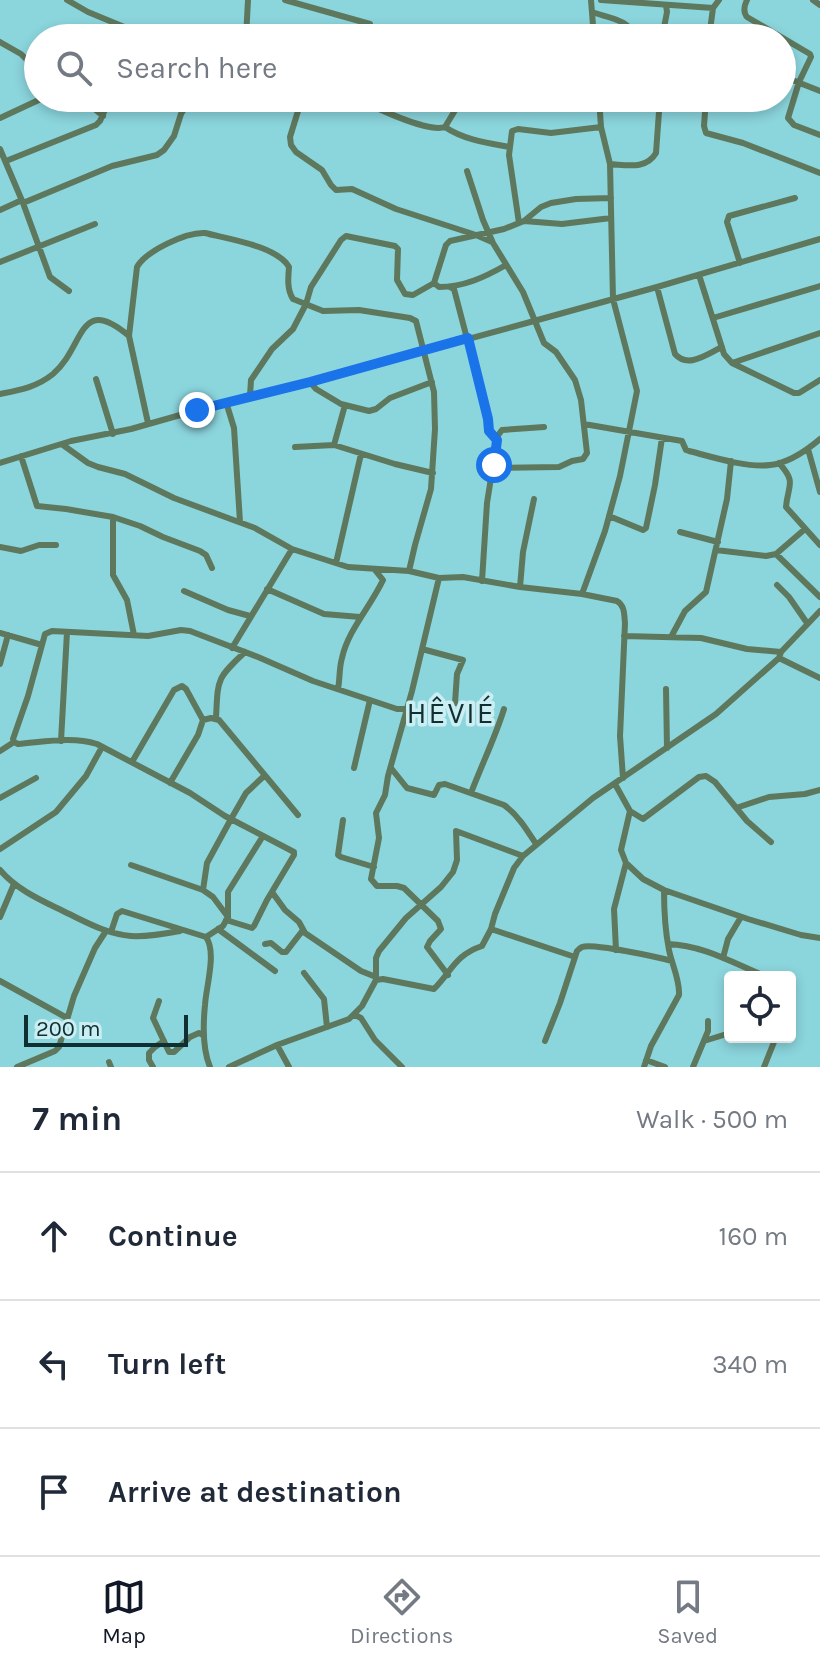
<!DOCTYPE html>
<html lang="en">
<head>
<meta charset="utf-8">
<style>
  body { margin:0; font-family:Karla,sans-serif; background:#f2f2f3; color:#1f2937 }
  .controls { position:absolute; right:24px; bottom:24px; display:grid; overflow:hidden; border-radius:8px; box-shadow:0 4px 12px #0003 }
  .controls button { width:72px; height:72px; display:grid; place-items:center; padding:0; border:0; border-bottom:2px solid #e0e1e3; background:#fff; color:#1f2937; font:40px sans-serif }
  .scale { position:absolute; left:24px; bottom:20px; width:164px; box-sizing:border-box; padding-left:8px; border:4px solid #0f2f32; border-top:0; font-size:22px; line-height:28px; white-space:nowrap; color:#0f2f32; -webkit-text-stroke:6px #cbeef2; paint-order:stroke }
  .stop { position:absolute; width:24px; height:24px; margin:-18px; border:6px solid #1a73e8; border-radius:50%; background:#fff }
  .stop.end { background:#1a73e8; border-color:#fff; box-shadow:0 2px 8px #0008 }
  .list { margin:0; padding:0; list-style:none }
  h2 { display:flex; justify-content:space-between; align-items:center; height:104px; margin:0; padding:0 32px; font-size:34px }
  h2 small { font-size:26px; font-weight:400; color:#747a83 }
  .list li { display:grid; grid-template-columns:52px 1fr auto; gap:24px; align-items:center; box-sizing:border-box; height:128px; padding:0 32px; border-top:2px solid #e0e1e3 }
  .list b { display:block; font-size:30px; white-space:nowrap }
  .list em { font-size:26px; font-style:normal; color:#747a83 }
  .icon { flex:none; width:44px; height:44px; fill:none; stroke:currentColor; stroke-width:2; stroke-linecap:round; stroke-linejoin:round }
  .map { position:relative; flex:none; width:820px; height:1067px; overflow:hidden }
  .search { position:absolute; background:#fff; box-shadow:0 4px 12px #0003; left:24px; right:24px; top:24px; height:88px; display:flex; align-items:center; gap:20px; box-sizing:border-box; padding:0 28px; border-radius:44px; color:#747a83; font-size:30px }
  .sheet { height:488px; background:#fff }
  nav { display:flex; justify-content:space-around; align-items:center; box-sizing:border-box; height:112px; border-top:2px solid #e0e1e3; background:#fff; font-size:22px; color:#747a83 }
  nav a { display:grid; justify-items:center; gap:4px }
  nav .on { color:#111827 }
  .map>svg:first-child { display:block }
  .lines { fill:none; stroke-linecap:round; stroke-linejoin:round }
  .minor { stroke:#5e785d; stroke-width:6 }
  .route { stroke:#1a73e8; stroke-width:10 }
  .labels { text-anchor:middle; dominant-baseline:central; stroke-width:7; stroke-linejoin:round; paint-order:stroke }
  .quarter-label { font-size:30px; letter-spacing:2px; fill:#0f2f32; stroke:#cbeef2 }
</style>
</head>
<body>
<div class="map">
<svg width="820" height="1067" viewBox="0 0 820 1067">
  <rect width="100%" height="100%" fill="#8bd5dd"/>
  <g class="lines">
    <!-- minor -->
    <path class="minor" d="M 67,0 L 88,12 L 151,38
      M 285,0 L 370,24
      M 591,0 L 594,38
      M 601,0 L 713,8
      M 747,0 C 744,6 743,12 747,17 L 810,54 L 811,57 L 799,82 L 788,118 L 794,125 L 820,135
      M 813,0 L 820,5
      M 592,12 C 608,18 630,19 635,38
      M 246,38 L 248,0
      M 662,38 L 667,12 L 666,5
      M 709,38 L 713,8 L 719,0
      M 0,42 L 21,54 L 38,71
      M 782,76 L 820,91
      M 73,98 L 91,106 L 103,116
      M 302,98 L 290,137 L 291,145 L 296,152 L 322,170 L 331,185 L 336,190 L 352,189 L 396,209 L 476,235 L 492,242
      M 356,98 C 374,107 428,133 445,127 L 460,102
      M 445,98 L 460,102 L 482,98
      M 706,98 L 704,126 L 706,133 L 743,143 L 820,173
      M 0,118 L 43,98
      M 445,127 C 464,140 488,143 510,147
      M 0,149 L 23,203 L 50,277 L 69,291
      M 6,161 L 96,125 L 100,121 L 110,98
      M 610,164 C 627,165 646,170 656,153 L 660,98
      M 467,171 L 483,220 L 493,243 L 523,292 L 544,343 L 556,352 L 575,380 L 581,400 L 587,453 L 583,459 L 572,461 L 559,467 L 494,468
      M 23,203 L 112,166 L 157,155 L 164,150 L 174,136 L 181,114 L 191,98
      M 0,210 L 22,200
      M 524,221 L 562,224 L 611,218
      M 519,223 L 509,155 L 512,131 L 518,129 L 551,133 L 601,127
      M 0,262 L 95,224
      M 740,263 L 727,222 L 729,216 L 795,198
      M 699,275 L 724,354 L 732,363 L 820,333
      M 434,283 L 439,287 C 464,287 485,277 506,265
      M 450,287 L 454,289 L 488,419 L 488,430 L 497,440 L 487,503 L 482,581
      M 657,287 L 675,354 C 688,369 707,354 722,347
      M 713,318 L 820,286
      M 732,363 L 794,393 L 799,393 L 820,380
      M 96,379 L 113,434
      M 310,382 L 316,389 L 341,404 L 369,411 L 376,409 L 390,398 L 432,382
      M 0,394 C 20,390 37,387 53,374 C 85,347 78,293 129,336
      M 250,396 L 251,380 L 272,349 L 293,329 L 306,304 L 311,287 L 341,240 L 346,236 L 395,246 L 398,249 L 397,280 L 405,294 L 413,295 L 434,283 L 446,245 L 450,241 L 504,229 L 524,221 L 541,207 L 551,203 L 576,199 L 611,198
      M 226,402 L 234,428 L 240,522
      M 148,423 L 129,336 L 137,267 C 146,251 186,232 205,233 C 228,239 277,246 289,267 C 288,278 287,290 293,299 L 323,311 L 359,310 L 410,318 L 416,321 L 434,392 L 435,429 L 431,489 L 415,545 L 409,571
      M 584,424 L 682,441 L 686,450 L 689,451 C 712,457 747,468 770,465 C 788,463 807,450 820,439
      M 496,438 L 502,430 L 544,427
      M 63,445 L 88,463 L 98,467 L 125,474 L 174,498 L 255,528 L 292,549 L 348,567 L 409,571 L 439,578 L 463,577 L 520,587 L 582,594 L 617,601 C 625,606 624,614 625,623 L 620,736 L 623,778
      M 334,445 L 345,405
      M 295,447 L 334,445 L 395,464 L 433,473
      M 808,449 L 820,492
      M 21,456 L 37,506 L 66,509 L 113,517 L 140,526 L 163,537 L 200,551 L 206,555 L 212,568
      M 0,463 L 71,441 L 131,429 L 226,402 L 310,382 L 534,321 L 657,287 L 820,239
      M 779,463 C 797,483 788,484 786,507 L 820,545
      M 609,516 L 643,530 L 646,528 L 655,485 L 662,438
      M 113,517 L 113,575 L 127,600 L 134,635
      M 680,532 L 718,542
      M 0,547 L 21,551 L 39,545 L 56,545
      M 716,550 L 766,556 L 776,554 L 805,529
      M 776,554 L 820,597
      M 336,563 L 361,454
      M 439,578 L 412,691 L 388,776 L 385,795 L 376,813 L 379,838 L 371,879 L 377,886 L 397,886 L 404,888 L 438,921 L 441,929 L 430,941 L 427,947 L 448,975
      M 777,585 L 789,597 L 807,623
      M 520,587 L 523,552 L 534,499
      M 267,589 L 324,614 L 360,617
      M 184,591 L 228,610 L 250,616
      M 582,594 L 605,531 L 620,476 L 637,391 L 613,299 L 610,164 L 601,127 L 599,98
      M 0,633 L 42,645
      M 624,636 L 701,638 L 747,649 L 781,652
      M 671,637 L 685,611 L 706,592 L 727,499 L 731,461
      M 232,648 L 292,549
      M 422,649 L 463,660 L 457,674 L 455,703
      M 779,658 L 820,678
      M 0,664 L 8,635
      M 338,689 C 340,679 339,668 342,658 C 348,630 371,606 383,580 L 375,570
      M 666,689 L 667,748
      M 216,718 C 218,679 216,679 245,652
      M 203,720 L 211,718 L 219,720 L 298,815
      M 61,741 L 67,632
      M 0,751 L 14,742
      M 132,762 L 174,690 L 182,686 L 186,689 L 203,720 L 198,735 L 170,783
      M 354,768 L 370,700
      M 391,768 L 407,788 L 434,795 L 439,785 L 445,784 L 504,805 C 518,815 527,830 536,844
      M 615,784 L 630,811 L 643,819 L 699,777 L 706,776 L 715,782 L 747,821 L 771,842
      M 471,793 C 482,764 495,738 504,709
      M 0,798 L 36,778
      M 736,808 L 769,797 L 805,794 L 820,790
      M 630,811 L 621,850 L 626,863 L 643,879 L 664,890 L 748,919 L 801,935 L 820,938
      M 343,820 L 338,855 L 341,857 L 374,867
      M 0,849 L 56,812 L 86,776 L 102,747
      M 131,865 L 203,890 L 213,897 L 228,917
      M 0,870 C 18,891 43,901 67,913 C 88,923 107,934 131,936 C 147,937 164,934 180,931
      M 203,890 L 207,863 L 231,819 L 246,793 L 264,776
      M 272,892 L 285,910 L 299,922 L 305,933 L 361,971 L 376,977
      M 0,917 L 14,884
      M 226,920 L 252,928 L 254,926 L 267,900 L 294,855 L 294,852 L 225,816 L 190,793 L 97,744 C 72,736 44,742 18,744 L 14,742 L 13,739 L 28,696 L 45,634 L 52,631 L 148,636 L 181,630 L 190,631 L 258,657 L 313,681 L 397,709 L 406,709
      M 218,929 L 275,971
      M 491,929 L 575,957
      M 111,932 L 117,914 L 122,911 L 206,937 C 217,952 206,987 205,1005 C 203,1025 202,1048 210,1067
      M 206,937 L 223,926 L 228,917 L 228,892 L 263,836
      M 265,944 L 271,943 L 282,952 L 286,952 L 303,930
      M 668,944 C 703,945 735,964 767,977
      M 616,950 L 614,909 L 626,863
      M 723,958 L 728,939 L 741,917
      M 304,973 L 324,999 L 327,1027
      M 376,980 L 376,958 L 379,951 L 406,918 L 441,887 L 453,872 L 457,860 L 456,831 L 523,856
      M 0,981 L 67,1018
      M 790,986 L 793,992 L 790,1000
      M 159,1001 L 153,1018 L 169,1052 L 174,1052 L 190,1037 L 199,1033 L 203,1035
      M 355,1015 L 361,1018 L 375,1040 L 402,1067
      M 545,1041 L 560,1003 L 577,951 C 578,950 580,948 582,947 C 593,943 657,957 672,961
      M 704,1041 L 730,1033
      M 277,1045 L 289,1067
      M 646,1060 L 665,1067
      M 109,1062 L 111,1067
      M 17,1067 L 55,1051 L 59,1047 L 74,996 L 95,948 L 106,931
      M 153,1067 L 149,1060 L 149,1053 L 155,1047 L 164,1041
      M 229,1067 L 277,1045 L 349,1019 L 362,1006 L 376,980 L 383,979 L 434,989 C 452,971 455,955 482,946 L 491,929 L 495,914 L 514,868 L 523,856 L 593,798 L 716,714 L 779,658 L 781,652 L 820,611
      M 644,1067 L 651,1046 L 679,995 C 680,980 672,965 669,950 C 665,930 664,911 664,890
      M 693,1067 L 708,1031 L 708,1021
      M 764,1067 L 776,1037"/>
  </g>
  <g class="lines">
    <!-- route -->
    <path class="route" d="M 197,410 L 310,382 L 468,338 L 488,419 L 489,431 L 497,440 L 494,465"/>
  </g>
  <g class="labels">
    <!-- quarter labels -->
    <g class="quarter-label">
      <text x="451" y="713">HÊVIÉ</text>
    </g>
  </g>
</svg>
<div class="controls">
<button><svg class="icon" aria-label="locate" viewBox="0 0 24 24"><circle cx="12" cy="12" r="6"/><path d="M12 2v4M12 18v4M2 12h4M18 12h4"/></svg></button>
</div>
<div class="scale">200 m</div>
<div class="stop" style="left:494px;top:465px"></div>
<div class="stop end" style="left:197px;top:410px"></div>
<div class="search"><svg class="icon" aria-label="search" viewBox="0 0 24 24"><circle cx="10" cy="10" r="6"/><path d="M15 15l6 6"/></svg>Search here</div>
</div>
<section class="sheet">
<h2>7 min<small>Walk · 500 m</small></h2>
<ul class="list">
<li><svg class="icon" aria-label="ahead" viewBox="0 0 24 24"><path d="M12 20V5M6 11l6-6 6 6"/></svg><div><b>Continue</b></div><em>160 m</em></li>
<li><svg class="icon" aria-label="left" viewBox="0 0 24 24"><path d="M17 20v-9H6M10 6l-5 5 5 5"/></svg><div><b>Turn left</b></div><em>340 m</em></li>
<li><svg class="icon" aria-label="arrive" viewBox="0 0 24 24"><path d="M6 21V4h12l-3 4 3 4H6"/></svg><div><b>Arrive at destination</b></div></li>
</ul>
</section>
<nav>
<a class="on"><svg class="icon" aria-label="map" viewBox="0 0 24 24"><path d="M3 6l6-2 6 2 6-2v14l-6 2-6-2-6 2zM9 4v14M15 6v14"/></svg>Map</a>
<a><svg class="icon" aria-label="directions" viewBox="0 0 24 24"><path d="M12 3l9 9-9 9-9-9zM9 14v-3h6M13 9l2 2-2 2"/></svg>Directions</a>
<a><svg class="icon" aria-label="saved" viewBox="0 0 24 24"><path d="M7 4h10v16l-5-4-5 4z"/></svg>Saved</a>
</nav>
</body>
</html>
